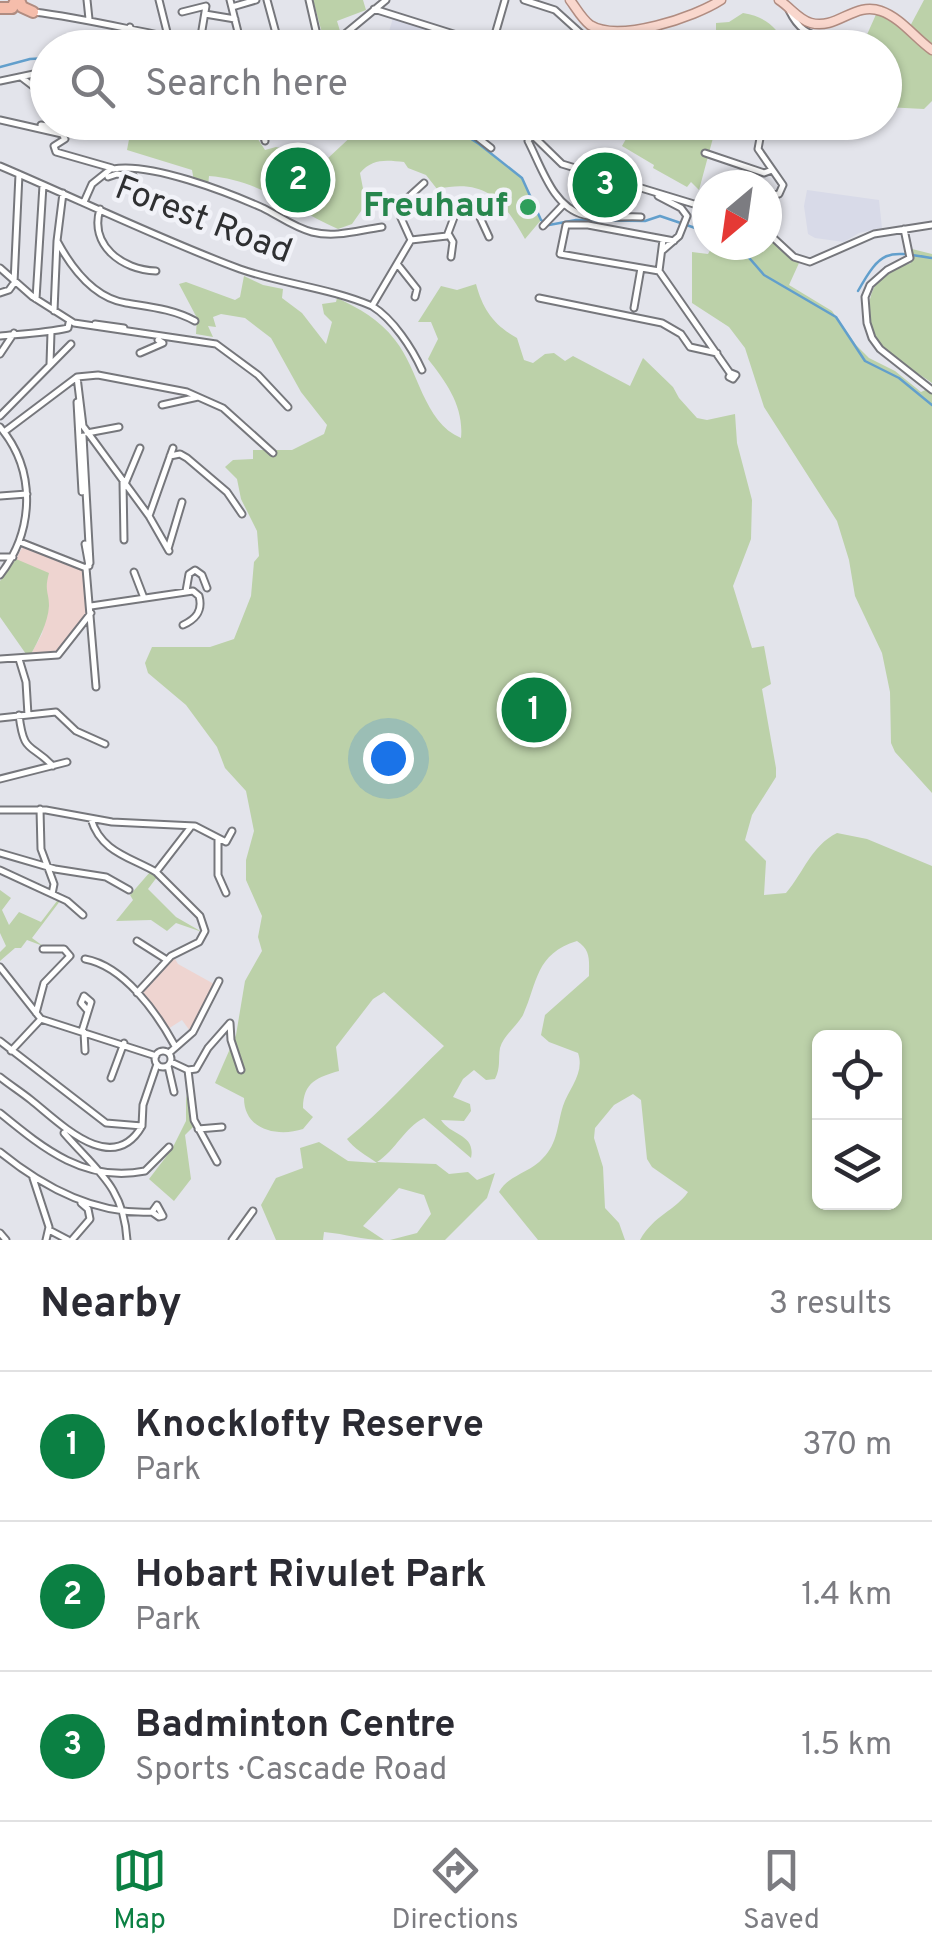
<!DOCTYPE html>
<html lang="en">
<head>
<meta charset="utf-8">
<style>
  body { margin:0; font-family:Overpass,sans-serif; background:#f7f7f7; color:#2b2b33 }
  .controls { position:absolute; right:30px; bottom:30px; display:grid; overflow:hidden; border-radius:15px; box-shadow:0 2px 8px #0004 }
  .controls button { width:90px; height:90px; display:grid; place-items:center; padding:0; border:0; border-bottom:2px solid #e1e1e2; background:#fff; color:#2b2b33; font:50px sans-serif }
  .compass { position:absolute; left:692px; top:170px; width:90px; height:90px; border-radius:50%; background:#fff; box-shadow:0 2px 8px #0004; rotate:209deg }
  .you { position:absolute; left:388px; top:758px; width:35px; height:35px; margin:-25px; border:8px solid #fff; border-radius:50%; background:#1a73e8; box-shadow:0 0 0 15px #1a73e833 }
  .badge { display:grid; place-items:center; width:65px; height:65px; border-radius:50%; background:#0b8043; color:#fff; font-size:32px; font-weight:700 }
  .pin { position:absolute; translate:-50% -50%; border:5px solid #fff; box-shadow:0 2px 10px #0006 }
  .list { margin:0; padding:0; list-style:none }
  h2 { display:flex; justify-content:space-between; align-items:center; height:130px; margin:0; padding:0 40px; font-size:42px }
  h2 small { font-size:32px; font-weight:400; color:#7c7c81 }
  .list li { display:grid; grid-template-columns:65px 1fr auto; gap:30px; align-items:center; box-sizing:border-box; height:150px; padding:0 40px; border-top:2px solid #e1e1e2 }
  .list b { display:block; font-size:38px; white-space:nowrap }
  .list p { margin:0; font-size:32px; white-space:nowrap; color:#7c7c81 }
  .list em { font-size:32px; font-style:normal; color:#7c7c81 }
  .icon { flex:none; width:55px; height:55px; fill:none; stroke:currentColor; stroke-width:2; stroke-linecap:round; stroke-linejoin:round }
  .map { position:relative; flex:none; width:932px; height:1240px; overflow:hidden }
  .search { position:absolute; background:#fff; box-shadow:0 2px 8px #0004; left:30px; right:30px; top:30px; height:110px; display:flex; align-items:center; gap:25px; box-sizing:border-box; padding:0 35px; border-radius:55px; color:#7c7c81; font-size:38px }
  .sheet { height:580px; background:#fff }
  nav { display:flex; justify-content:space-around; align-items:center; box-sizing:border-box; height:140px; border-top:2px solid #e1e1e2; background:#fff; font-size:28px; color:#7c7c81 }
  nav a { display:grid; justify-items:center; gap:5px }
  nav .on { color:#0b8043 }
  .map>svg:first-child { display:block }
  .built { fill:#d8dae8 }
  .education { fill:#eed4d0 }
  .green { fill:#bcd1a9; fill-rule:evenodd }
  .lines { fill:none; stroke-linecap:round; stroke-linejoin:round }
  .stream { stroke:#629fcc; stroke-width:2.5 }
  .minor-casing { stroke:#76777c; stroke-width:9 }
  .major-casing { stroke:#b08c81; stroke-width:11 }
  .highway-casing { stroke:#b08c81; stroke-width:14 }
  .minor { stroke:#fff; stroke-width:5 }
  .major { stroke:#f9d7cd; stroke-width:8 }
  .highway { stroke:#f5bdab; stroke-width:10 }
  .leisure-dot { fill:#2e9e5b; stroke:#f1f2f8; stroke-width:4 }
  .labels { text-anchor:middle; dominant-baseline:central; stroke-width:9; stroke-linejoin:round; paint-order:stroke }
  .leisure-label { font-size:35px; font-weight:bold; fill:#27864d; stroke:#f1f2f8; text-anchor:end }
  .street-label { font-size:35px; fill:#2f3032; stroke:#f1f2f8 }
</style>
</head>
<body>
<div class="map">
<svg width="932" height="1240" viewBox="0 0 932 1240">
  <rect width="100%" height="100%" fill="#e3e4eb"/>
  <!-- built -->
  <path class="built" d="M 393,18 L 466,39 L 464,47 L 384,48 Z
    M 807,190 L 879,200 L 882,228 L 859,233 L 844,242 L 815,238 L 808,234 L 804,206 Z"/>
  <!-- education -->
  <path class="education" d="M 23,546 L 84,570 L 89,612 L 57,653 L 31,654 L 42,634 L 49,605 L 16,559 Z
    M 174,957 L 178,964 L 214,984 L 190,1031 L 182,1020 L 168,1029 L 141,995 Z"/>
  <!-- green -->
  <path class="green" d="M 313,0 L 363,0 L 366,10 L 337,21 L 340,31 L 328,41 L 324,40 Z
    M 924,0 L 932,0 L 932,101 L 924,109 L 885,107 L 884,48 L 861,48 L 878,10 L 908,30 Z
    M 743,13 C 767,17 775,27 789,47 L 691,47 L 716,31 L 716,23 L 729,22 Z
    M 95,123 L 146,123 L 159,133 L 195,137 L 169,123 L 187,129 L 195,126 L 194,123 L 247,123 L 248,126 L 221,127 L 252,130 L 265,150 L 276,147 L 326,160 L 357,131 L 372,135 L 382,123 L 435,125 L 465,134 L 522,178 L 541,220 L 525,239 C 503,200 486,178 437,189 L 426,175 L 408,168 L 404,162 C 387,160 372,158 360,173 L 366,204 L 352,224 L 338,229 C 295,210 257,179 209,176 L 208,187 L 194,181 L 192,170 L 127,150 L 131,129 Z
    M 636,123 L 717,123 L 699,190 L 691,182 L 687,187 L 653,168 L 654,165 L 622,146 L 626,139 L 620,136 L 626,124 L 633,127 Z
    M 767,235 L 799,263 L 789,285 L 832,311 L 856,345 L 869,358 L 895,371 L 921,392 L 932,387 L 932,793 L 895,752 L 891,743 L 890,692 L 882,653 L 855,596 L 849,560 L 837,521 L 764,407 L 745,348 L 729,327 L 692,303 L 692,252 L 708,254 L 713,245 L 767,245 Z
    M 912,249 L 932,254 L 932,383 C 914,370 886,356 875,337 C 864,317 867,285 888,272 C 894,268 904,266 911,263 Z
    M 244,276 L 263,285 L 283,289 L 282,298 L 302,313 L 326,344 L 332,322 L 324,314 L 322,304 L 336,302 L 337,298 C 360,309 379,319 395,340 C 419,369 423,422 461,438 C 464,407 447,383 428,359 L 438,339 L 431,322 L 418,322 L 441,286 L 457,290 L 476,284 C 483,310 494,325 517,338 L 524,360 L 533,363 L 545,354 L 554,353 L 565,361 L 573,356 L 630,386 L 643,358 L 673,387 L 679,398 L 697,418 L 707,420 L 735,414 L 737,443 L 752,500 L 751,539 L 733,586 L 752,648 L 764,646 L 771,684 L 762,689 L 776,768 L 776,777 L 752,815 L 745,840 L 766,861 L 764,895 L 786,893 C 804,872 811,846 837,833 L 867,839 L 932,866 L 932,1240 L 640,1240 C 654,1215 675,1211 688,1192 L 652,1167 L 647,1159 L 641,1100 L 633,1094 L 614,1105 L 595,1128 L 594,1138 L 603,1167 L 605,1208 L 619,1223 L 625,1240 L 538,1240 L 499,1192 C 508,1175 530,1173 543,1158 C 558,1143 557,1125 563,1106 C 569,1088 585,1073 578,1053 L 549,1042 L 541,1035 L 545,1015 L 589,976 C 589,960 591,950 577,941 C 535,954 538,982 523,1015 C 517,1026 503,1036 500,1048 C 498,1059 501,1067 495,1079 L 486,1080 L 474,1070 L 463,1079 L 453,1097 L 470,1104 L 471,1111 L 464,1121 L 441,1120 C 451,1136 476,1134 471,1158 L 424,1118 C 404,1128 396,1150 377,1162 L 436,1164 L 449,1174 L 468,1172 L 477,1180 L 495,1173 L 487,1198 L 445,1240 L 390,1240 L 417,1233 L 431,1214 L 424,1195 L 399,1188 L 363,1226 L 384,1240 C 361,1240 347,1234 324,1232 L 323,1240 L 276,1240 L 261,1205 L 276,1178 L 303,1168 L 300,1148 L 319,1142 L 348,1161 L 377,1163 C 367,1156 353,1148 347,1139 C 382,1111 411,1077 444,1046 L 384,992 L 373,999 L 336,1047 L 339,1071 C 318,1077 303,1082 303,1108 L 313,1117 L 303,1129 C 279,1137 244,1131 244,1098 L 215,1083 L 236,1035 L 245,981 L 262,951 L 258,937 L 262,916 L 246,880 L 246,860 L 254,831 L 246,791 L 225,768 L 217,747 L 186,705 L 148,673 L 145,663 L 152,647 L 210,647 L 234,639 L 251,596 L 254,562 L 259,556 L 257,531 L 241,499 L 237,479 L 225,467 L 233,460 L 253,459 L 253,450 L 292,450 L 324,434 L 327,425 L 301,392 L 271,338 L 245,318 L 221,314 L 213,317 L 216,327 L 208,326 L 213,337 L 196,334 L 197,318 L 179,284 L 186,282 L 235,300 L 240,297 ZM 820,1038 L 894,1038 L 894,1202 L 820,1202 Z
    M 16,559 L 49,573 C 44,591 49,592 49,606 C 48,623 38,641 31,654 L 26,654 L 0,617 L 0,581 Z
    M 150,872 L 157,877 L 148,889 L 176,917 L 202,932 L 176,923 L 167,931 L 151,920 L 116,921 L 133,900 L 130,895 Z
    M 0,890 L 11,898 L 2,910 L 9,925 L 19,912 L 41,922 L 57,901 L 60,901 L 32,938 L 43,946 L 27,940 L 21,948 L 15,948 L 0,961 L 0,952 L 6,946 L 0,933 Z
    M 186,1095 L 194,1126 L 185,1135 L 191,1179 L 174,1201 L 149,1179 L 172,1149 L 186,1121 Z"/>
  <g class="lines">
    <!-- stream -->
    <path class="stream" d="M 0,67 L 30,59 L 48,58
      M 176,122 C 188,131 257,141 271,137 C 280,134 285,129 291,122
      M 410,122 L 456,129 L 479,144 L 522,178 L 541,220 L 549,225 L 576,220 L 645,221 L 660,216 L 707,232
      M 738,245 L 764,275 L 836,317 L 865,361 L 899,378 L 932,405
      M 858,291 C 882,248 888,251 932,258"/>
    <defs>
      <path id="minor" d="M 87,0 L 89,19
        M 159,0 L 171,48
        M 230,0 L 242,48
        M 267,0 L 280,48
        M 309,0 L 320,48
        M 524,0 L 555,10 L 586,38 L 631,48
        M 232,7 L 256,0
        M 374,9 L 498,48
        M 789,10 C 798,29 808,35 828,39 L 830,48
        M 34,12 C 109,21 182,45 257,48
        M 182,12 L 206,6 L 200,42
        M 205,14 L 235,19
        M 130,27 L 135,48
        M 492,45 L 505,0
        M 328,48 L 386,0
        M 21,77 L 38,90 L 48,92
        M 0,81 L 48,71
        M 0,120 L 62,134 L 65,139 L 54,146 L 56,152 L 112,168 L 92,184 L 84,202
        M 191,122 L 192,127
        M 261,122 L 265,141
        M 458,122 L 491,148
        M 519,122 L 562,164 L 707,208
        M 763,122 L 758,149 L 783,185 L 779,194 L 767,196
        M 41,125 L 75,131
        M 531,136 L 528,141 C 542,168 553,207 584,215 C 597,219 626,216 641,217
        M 705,153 L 764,173 L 772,170
        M 0,166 C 80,200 159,239 240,269 C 283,284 330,288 372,306 C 393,319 412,348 422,370
        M 113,169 C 150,162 227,192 263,208 C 279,216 295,228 312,232 C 336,238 359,230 382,227
        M 108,177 L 117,174 L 134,177
        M 63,193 L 57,241 C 71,267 94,298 126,303 C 150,307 173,309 195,321
        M 658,196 L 681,208 L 687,216 L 679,236 L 663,250
        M 100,209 C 89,245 122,270 156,271
        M 543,226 L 563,205
        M 904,229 L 910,258 L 887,270 L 870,285 L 865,297 L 867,323 L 872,338 L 880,349 L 932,390
        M 767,232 L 794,257 L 810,262 L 874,234 L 932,225
        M 449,235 L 453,242 L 451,257
        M 411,240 L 447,236 L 456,212 L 467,207 L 477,211 L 489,237
        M 663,240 L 659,271 L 730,373
        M 398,265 L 417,289 L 415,297
        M 0,268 L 33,297 L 74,323 L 216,344 L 258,375 L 288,407
        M 659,271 L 560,254 L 566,225 L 588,225 L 674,241
        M 0,293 L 9,290 L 14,283 L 19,174
        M 539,298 L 662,323 L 681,334 L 690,347 L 717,353
        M 36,299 L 43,185
        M 372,306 L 411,240 L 401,218 L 402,203 L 424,183
        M 634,308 L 641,268
        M 54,311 L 57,241
        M 95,324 L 124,328
        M 0,336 C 22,334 46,333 68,328 L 69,323
        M 140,353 L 163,343 L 158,340
        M 0,354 L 14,333
        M 50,364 L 51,332
        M 731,373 L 736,375 L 733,379 L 729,377 Z
        M 77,377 L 83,426 L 149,516 L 169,551
        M 77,402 L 82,492
        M 162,405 L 198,397
        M 0,416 L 71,344
        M 0,427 C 37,471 34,531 0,575
        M 4,432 L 77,377 L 98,375 L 187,392 L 223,408 L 273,453
        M 87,433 L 119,427
        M 83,436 L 90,563 L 86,568 L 96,687
        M 170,456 L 180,454 L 187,458 L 227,492 L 242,514
        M 123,482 L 124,540
        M 125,484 L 140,448
        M 0,496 L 27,494
        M 149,516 L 173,448
        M 20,542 L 86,568
        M 85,544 L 89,566
        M 168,549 L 182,502
        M 0,557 L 13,557
        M 134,572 L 144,598
        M 186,591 L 189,574 L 195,570 L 202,575 L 207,588
        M 91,606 L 193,591 L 199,596 C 203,611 196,619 183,625
        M 0,659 L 58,655 L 91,613
        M 19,659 L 26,682 L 28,715
        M 19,715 C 24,755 30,742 53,766
        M 0,718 L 56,712 L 76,731 L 105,744
        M 0,779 L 67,762
        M 40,809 L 41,849 L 54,884 L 52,894
        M 0,810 L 46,810 L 112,822 L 195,826 L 226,842 L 232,831
        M 91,819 C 101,852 130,857 156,872 L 190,828
        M 218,839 L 218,875 L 226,893
        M 0,853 L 55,869 L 106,877 L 129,890
        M 0,870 L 67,901 L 83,915
        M 137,941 L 167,960
        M 85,959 C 124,966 157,1013 175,1046
        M 0,967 L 41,1019 L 156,1056
        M 137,993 L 171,956 L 199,942 L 205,931 L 200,916 L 156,872
        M 36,1013 L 44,983 L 70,956 L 64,949 L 43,949
        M 82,1031 L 91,1002 L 84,996 L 81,1003 L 88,1011
        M 84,1032 L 85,1051
        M 0,1041 L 106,1123 L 142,1126
        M155 1059a8 8 0 1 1 16 0a8 8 0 1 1-16 0Z
        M 11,1051 L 40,1020
        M 169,1053 L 193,1032 L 219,981
        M 171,1062 L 188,1070
        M 168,1066 L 174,1092
        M 188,1070 L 196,1069 L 208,1048 L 230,1023 L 231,1040 L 241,1070
        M 188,1070 L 194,1120 L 217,1162
        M 0,1077 C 10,1085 21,1092 31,1100 C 59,1122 112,1178 142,1126
        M 111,1078 L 124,1043
        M 0,1113 C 44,1149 85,1183 145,1171 L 169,1147
        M 142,1126 L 143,1105 L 157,1064
        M 198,1129 L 222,1127
        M 64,1133 C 97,1171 124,1187 127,1240
        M 0,1152 C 43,1187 95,1215 152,1212 L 157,1205 L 163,1216 L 159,1217 L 152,1212
        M 33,1178 L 49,1227 L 46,1240
        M 49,1230 L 68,1240
        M 0,1233 L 6,1240
        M 72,1240 L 90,1219 L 88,1209 L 81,1203
        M 232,1240 L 253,1211"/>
      <path id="major" d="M 570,0 C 576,8 582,19 590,25 C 619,43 695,17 721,0
        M 779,0 C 790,7 799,20 811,23 C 837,30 855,1 881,11 C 901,18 915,38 932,50"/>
      <path id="highway" d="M 19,0 L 22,7 L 33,12
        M 0,8 L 12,8 L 16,0"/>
    </defs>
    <!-- minor casing -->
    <use href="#minor" class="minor-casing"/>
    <!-- major casing -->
    <use href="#major" class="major-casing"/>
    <!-- highway casing -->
    <use href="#highway" class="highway-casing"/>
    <!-- minor -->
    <use href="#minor" class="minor"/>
    <!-- major -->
    <use href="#major" class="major"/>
    <!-- highway -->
    <use href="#highway" class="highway"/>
  </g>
  <!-- markers -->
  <circle class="leisure-dot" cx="528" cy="207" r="10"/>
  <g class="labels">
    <!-- leisure labels -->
    <g class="leisure-label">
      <text x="508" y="207">Freuhauf</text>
    </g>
    <!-- street labels -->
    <g class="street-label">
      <text transform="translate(203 221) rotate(21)">Forest Road</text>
    </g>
  </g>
</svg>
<div class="controls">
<button><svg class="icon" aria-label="locate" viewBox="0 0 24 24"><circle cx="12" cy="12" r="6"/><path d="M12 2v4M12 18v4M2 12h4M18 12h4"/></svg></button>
<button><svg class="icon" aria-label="layers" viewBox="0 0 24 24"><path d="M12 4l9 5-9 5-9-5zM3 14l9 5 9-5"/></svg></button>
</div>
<svg class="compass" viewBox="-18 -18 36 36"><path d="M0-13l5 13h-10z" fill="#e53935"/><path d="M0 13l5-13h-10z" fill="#7c7c81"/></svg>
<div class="you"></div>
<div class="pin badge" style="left:534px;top:710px">1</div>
<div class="pin badge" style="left:298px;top:180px">2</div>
<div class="pin badge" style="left:605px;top:185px">3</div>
<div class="search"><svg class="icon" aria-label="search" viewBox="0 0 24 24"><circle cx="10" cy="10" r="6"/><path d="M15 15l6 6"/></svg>Search here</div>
</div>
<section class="sheet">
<h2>Nearby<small>3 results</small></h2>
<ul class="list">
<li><span class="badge">1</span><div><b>Knocklofty Reserve</b><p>Park</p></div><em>370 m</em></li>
<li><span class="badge">2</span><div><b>Hobart Rivulet Park</b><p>Park</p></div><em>1.4 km</em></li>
<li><span class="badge">3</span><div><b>Badminton Centre</b><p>Sports · Cascade Road</p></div><em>1.5 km</em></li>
</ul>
</section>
<nav>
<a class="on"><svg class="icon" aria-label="map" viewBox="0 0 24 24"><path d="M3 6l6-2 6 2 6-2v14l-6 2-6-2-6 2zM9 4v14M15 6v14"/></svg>Map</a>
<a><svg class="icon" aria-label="directions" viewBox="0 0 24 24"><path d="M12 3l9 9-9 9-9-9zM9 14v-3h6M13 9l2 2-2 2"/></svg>Directions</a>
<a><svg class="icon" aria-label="saved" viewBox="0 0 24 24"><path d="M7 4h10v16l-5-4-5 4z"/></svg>Saved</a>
</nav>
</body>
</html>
